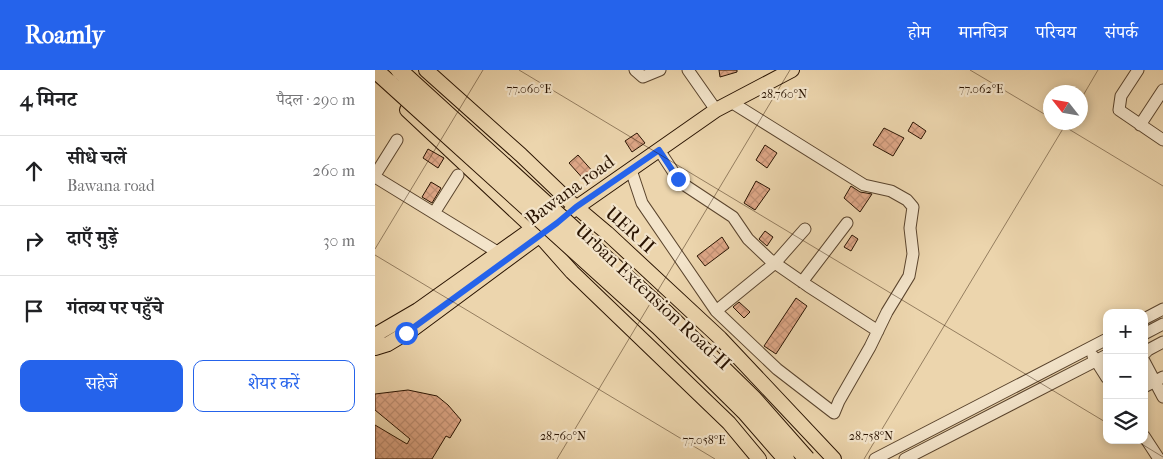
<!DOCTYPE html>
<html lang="hi">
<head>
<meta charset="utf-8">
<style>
  body { margin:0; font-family:"IM FELL French Canon","Noto Serif Devanagari",serif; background:#f6f6f6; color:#202124 }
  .controls { position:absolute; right:15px; bottom:15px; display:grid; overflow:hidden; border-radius:10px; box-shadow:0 2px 8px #0003 }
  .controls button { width:45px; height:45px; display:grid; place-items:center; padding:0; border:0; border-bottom:1px solid #e0e0e0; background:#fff; color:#202124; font:25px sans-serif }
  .compass { position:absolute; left:668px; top:15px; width:45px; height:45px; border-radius:50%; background:#fff; box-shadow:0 2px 8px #0003; rotate:301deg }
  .stop { position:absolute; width:15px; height:15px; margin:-11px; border:4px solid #2563eb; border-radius:50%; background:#fff }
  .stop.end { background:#2563eb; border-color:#fff; box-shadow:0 1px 5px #0008 }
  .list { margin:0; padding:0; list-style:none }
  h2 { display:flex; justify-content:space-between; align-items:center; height:65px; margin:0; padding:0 20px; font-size:21px }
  h2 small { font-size:16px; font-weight:400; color:#757577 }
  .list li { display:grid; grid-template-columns:32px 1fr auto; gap:15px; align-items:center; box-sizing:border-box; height:70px; padding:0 20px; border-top:1px solid #e0e0e0 }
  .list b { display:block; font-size:19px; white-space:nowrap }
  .list p { margin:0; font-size:16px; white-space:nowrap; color:#757577 }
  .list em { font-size:16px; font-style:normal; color:#757577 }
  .actions { display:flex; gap:10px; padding:15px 20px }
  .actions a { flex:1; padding:11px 0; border:1px solid #2563eb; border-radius:10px; text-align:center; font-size:18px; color:#2563eb }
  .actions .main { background:#2563eb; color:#fff }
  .icon { flex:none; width:28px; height:28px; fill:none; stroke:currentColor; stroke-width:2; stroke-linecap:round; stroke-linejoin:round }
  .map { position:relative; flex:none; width:788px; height:389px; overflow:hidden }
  header { display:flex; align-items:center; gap:30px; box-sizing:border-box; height:70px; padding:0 25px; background:#2563eb; color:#fff }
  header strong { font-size:24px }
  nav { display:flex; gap:28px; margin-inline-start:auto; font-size:18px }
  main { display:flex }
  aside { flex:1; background:#fff }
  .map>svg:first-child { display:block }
  .building { fill:url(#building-cross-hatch); stroke:#2a1402 }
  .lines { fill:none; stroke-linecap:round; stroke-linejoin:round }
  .minor-casing { stroke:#5a442d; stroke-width:13 }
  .major-casing { stroke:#2a1402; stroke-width:16 }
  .minor { stroke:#f3e4ca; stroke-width:11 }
  .major { stroke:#ecd5ad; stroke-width:14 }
  .highway-bridge-casing { stroke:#2a1402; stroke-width:18; stroke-linecap:butt }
  .highway-bridge { stroke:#ecd5ad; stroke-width:16 }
  .route { stroke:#2563eb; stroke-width:6 }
  .ticks { fill:none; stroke:#2a1402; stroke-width:1; stroke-opacity:0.45 }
  .labels { text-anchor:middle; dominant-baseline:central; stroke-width:4.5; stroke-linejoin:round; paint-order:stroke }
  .street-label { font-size:19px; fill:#2a1402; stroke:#f3e4ca }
  .ticks-label { font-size:12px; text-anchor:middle; fill:#2a1402; stroke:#f3e4ca; stroke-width:4.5; stroke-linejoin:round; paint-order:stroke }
</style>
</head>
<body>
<header>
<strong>Roamly</strong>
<nav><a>होम</a><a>मानचित्र</a><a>परिचय</a><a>संपर्क</a></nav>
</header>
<main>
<aside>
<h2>4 मिनट<small>पैदल · 290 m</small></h2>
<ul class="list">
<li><svg class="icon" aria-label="ahead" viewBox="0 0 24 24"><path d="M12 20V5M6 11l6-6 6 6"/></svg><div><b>सीधे चलें</b><p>Bawana road</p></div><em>260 m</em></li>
<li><svg class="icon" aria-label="right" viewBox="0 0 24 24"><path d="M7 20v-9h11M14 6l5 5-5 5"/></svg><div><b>दाएँ मुड़ें</b></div><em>30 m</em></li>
<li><svg class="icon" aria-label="arrive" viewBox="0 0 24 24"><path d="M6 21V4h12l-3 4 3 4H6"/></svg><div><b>गंतव्य पर पहुँचे</b></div></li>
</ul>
<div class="actions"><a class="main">सहेजें</a><a>शेयर करें</a></div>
</aside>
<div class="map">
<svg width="788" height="389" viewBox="0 0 788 389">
  <defs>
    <pattern id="building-cross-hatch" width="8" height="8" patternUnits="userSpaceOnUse" patternTransform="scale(1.25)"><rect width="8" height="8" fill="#dea787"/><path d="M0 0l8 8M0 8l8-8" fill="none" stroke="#bf8f73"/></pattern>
  </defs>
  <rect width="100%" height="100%" fill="#ecd5ad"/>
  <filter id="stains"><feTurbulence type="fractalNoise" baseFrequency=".004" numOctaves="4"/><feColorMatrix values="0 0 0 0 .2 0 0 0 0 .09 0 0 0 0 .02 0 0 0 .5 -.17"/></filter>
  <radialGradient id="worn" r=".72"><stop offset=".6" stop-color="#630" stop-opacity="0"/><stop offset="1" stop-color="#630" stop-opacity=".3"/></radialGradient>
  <!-- building -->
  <path class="building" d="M 344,0 L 362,0 L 362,2 L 345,7 Z
    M 538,52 L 551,61 L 546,69 L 533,61 Z
    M 509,58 L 529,68 L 518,86 L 498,75 Z
    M 262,63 L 270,73 L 257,82 L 250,71 Z
    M 390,75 L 402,83 L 392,98 L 381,90 Z
    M 53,79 L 69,88 L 63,98 L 48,88 Z
    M 203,85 L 220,104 L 211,112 L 194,93 Z
    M 381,111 L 395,119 L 380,140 L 369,133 Z
    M 56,112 L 66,118 L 57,133 L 47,127 Z
    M 476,116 L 485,122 L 497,124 L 485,142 L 469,128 Z
    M 390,161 L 398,167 L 392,176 L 384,169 Z
    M 477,165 L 483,169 L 476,181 L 469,177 Z
    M 347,167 L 354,178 L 330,196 L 322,186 Z
    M 421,228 L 432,236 L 401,284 L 389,276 Z
    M 364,232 L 375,242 L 369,248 L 358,237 Z
    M 33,320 L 62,326 L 73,335 L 86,350 L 75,368 L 71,366 L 57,389 L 0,389 L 0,355 L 32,374 L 35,369 L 0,340 L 0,324 Z"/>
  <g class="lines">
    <defs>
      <path id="minor" d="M 260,0 L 268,7 L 285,0
        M 313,0 L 341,40
        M 763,0 L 746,26 L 744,40 L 788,70
        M 765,55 L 788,20
        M 284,80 L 305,112 L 358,147 L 373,169 L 394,189 L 433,216 L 503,261
        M 256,100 L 267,133 L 341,241 L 402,299 L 459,343 L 464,331 L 495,277 L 512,242 L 534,206 L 538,184 L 535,158 L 538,137 L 532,130 L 516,121 L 489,115 L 356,32
        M 0,105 L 22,70
        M 0,107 L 124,183
        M 59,143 L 83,105
        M 427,212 L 472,153
        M 341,241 L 400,193 L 430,159
        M 769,249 L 788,239
        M 769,264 L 788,254
        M 769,284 L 773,280 L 788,272
        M 718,286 L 732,308
        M 769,291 L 788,327
        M 769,317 L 788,307
        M 769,366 L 784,389
        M 500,389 L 732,269
        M 530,389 L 732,285"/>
      <path id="major" d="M 51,0 L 146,85 L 194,131 L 232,163 L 345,268 L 459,389
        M 32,40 L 158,158 L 197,202 L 354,353 L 384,389
        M 195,142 L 341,40 L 417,0
        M 0,265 L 43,240 L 164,154
        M 0,278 L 13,274 L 38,259 L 172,160"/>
    </defs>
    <!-- minor casing -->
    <use href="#minor" class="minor-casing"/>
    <!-- major casing -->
    <use href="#major" class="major-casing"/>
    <!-- minor -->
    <use href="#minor" class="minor"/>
    <!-- major -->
    <use href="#major" class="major"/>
    <defs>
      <path id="highway-bridge" d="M 0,0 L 284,257 L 370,342 L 411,389
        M 24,0 L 292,244 L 379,329 L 432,389"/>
    </defs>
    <!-- highway-bridge casing -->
    <use href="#highway-bridge" class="highway-bridge-casing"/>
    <!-- highway-bridge -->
    <use href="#highway-bridge" class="highway-bridge"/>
  </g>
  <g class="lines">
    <!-- route -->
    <path class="route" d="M 31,263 L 182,153 L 201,137 L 284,80 L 303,109"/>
  </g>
  <!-- ticks -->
  <path class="ticks" d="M 144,0 L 732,353M 595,0 L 676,48M 706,29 L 723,0M 682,52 L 788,116M 0,179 L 108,0M 0,185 L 340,389M 760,370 L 788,387M 182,389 L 415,0M 489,389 L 692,52"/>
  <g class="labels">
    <!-- street labels -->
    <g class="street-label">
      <text transform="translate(195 120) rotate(-36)">Bawana road</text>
      <text transform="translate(255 160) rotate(42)">UER II</text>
      <text transform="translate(278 227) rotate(43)">Urban Extension Road-II</text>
    </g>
  </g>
  <g class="ticks-label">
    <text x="154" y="23">77.060°E</text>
    <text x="606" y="23">77.062°E</text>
    <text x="409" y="28">28.760°N</text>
    <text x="188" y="370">28.760°N</text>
    <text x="496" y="370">28.758°N</text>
    <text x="329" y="374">77.058°E</text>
  </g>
  <rect width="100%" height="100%" filter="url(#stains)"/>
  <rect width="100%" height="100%" fill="url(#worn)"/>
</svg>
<div class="controls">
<button>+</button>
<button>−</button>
<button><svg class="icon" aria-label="layers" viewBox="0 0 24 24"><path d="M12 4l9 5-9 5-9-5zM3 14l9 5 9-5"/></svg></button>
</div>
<svg class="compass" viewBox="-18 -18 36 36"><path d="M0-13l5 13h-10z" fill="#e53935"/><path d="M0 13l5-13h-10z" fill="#757577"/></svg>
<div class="stop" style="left:31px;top:263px"></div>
<div class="stop end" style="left:303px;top:109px"></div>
</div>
</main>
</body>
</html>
